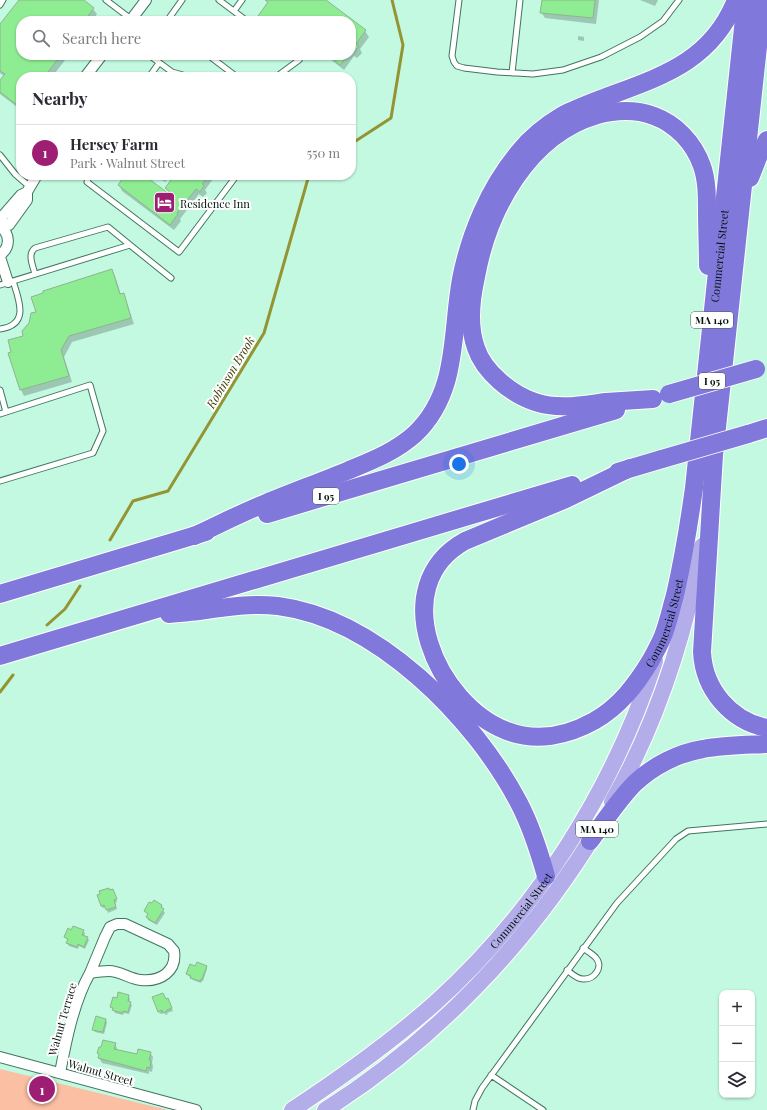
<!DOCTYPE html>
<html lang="en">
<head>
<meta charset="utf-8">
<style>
  body { margin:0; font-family:"Playfair Display",serif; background:#f7f7f7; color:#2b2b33 }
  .controls { position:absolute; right:12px; bottom:12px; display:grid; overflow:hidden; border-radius:8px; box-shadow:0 1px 3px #0004 }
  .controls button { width:36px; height:36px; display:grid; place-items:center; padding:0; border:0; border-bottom:1px solid #e1e1e2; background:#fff; color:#2b2b33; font:20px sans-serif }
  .you { position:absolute; left:459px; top:464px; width:14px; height:14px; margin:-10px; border:3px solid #fff; border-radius:50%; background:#1a73e8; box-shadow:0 0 0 6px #1a73e833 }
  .badge { display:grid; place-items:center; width:26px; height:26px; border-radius:50%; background:#9d1e73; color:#fff; font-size:13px; font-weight:700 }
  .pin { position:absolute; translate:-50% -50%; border:2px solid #fff; box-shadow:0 1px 4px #0006 }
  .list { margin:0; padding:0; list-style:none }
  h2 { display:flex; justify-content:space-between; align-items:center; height:52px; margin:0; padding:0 16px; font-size:17px }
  h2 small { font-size:13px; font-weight:400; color:#7c7c81 }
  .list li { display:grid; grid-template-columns:26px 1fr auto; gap:12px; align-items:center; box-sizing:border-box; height:56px; padding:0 16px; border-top:1px solid #e1e1e2 }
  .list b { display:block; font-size:15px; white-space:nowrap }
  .list p { margin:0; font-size:13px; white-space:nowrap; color:#7c7c81 }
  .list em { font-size:13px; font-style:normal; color:#7c7c81 }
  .icon { flex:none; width:22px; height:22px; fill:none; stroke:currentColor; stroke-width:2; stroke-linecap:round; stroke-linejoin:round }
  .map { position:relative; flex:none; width:767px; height:1110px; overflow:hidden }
  .search { position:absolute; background:#fff; box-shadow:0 1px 3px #0004; left:16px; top:16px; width:340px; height:44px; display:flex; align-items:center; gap:10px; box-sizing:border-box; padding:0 14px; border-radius:16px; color:#7c7c81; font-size:15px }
  .panel { position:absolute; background:#fff; box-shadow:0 1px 3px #0004; left:16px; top:72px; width:340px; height:108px; border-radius:16px }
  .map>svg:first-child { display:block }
  .green { fill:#fbbfa3 }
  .shadow { fill:#0003 }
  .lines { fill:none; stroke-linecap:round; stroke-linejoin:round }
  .stream { stroke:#949433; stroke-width:3 }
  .building { fill:#8eec93; stroke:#8fb490 }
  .lane-casing { stroke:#427560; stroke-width:7 }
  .street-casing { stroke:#427560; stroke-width:12 }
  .primary-casing { stroke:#fff; stroke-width:18 }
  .highway-casing { stroke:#fff; stroke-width:20 }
  .lane { stroke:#fff; stroke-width:5 }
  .street { stroke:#fff; stroke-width:10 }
  .primary { stroke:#b3aee9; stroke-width:16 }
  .highway { stroke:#8078da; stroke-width:18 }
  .highway-bridge-casing { stroke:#fff; stroke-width:20; stroke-linecap:butt }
  .highway-bridge { stroke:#8078da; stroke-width:18 }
  .labels { text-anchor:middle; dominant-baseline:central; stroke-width:4; stroke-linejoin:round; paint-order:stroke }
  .shield { fill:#fff; stroke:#4c5954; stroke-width:1 }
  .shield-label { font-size:10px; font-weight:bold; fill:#00120a }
  .poi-label { font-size:11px; fill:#00120a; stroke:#fff; text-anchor:start }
  .street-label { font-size:11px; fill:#00120a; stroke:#fff }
  .water-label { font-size:12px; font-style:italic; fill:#45410a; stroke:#fff }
</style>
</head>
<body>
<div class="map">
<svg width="767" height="1110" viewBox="0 0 767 1110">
  <rect width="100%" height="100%" fill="#c2f9e0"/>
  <!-- green -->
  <path class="green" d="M 0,1069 L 168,1110 L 0,1110 Z"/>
  <!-- shadow -->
  <path class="shadow" d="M 20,0 L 82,0 L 93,9 L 97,14 L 92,21 L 21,21 L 21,55 L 69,55 L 52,77 L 21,77 L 21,110 L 0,94 L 0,82 L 4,76 L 0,73 L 0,26 Z
    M 266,0 L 324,0 L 365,31 L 369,37 L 360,49 L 362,53 L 357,58 L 354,56 L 344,70 L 325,55 L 351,55 L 351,21 L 262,21 L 259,16 L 268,4 Z
    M 543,0 L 599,0 L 596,24 L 545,18 L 541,12 Z
    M 640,0 L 658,0 L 655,6 Z
    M 578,36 L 584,37 L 584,41 L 578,40 Z
    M 307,55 L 316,55 L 313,59 Z
    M 127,175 L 142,175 L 172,197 L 166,188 L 177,175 L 216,175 L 205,190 L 207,193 L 203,197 L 199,194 L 180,219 L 181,221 L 174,230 L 122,191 L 119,185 Z
    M 156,175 L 171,175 L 165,182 Z
    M 112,270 L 115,276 L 121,295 L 123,294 L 126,300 L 134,324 L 72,342 L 64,357 L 72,382 L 24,396 L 21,390 L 10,354 L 24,336 L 37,312 Z
    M 109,891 L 114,892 L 117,902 L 115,903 L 117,909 L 108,913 L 106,907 L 103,908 L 101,906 Z
    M 161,906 L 163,908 L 162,909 L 165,913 L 157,925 L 148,920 L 147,917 L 149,915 L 145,911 Z
    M 72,931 L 83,931 L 85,933 L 84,936 L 87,937 L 89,940 L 85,949 L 79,946 L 78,949 L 69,946 L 67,943 L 68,940 L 65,937 Z
    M 206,966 L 207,969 L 203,981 L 202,981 L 201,983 L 193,980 L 187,974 L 196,967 Z
    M 128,996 L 130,999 L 129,1002 L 132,1005 L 129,1014 L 124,1013 L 123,1015 L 115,1013 L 111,1007 L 117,999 Z
    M 169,1002 L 173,1011 L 167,1013 L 168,1014 L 166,1015 L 164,1013 L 160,1014 L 159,1012 Z
    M 106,1020 L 107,1023 L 104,1034 L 95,1032 L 93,1029 Z
    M 115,1044 L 117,1048 L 117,1050 L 138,1055 L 150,1053 L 153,1057 L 152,1063 L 153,1066 L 152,1072 L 149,1071 L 149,1074 L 102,1063 L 99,1058 L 100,1056 L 98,1053 Z"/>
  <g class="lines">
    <!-- stream -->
    <path class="stream" d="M 351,144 L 391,118 L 403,45 L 392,0
      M 110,540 L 133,501 L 168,491 L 264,333 L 309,175
      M 47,625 L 65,609 L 80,586
      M 0,692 L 13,675"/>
  </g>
  <!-- building -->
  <path class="building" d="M 19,0 L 84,0 L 94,8 L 84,21 L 80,19 L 78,21 L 21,21 L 21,55 L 61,55 L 44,77 L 21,77 L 21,108 L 0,92 L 0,80 L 5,74 L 0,71 L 0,24 Z
    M 265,0 L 326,0 L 366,30 L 356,44 L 359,46 L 354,53 L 351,51 L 351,21 L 265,21 L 258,16 L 268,2 Z
    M 542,0 L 595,0 L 593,18 L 540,13 Z
    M 328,55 L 348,55 L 340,65 Z
    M 125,175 L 144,175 L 169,194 L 170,192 L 165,188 L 175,175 L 209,175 L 202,184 L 204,186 L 200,192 L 196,189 L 177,213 L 178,214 L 170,225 L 118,185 Z
    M 112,269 L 120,294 L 124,293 L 131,318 L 69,336 L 61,350 L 69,376 L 20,390 L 8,353 L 11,352 L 8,340 L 23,336 L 22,331 L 29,323 L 31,313 L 36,312 L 31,297 L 43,293 L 43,291 Z
    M 109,888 L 109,890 L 113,889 L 117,899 L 114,900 L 116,907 L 106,910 L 104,905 L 101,906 L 97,895 L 100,894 L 99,891 Z
    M 154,900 L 162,905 L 161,907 L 164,909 L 155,923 L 146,917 L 148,914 L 144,911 L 149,902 L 152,903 Z
    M 73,926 L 84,930 L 82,935 L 88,937 L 84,947 L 78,944 L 77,947 L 66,943 L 68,939 L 64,937 L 68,928 L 71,930 Z
    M 197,962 L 207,966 L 202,979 L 201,979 L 200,981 L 190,978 L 191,976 L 186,974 L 190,964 L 195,966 Z
    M 118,992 L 129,995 L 128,1001 L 131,1002 L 128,1012 L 123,1011 L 122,1013 L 112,1010 L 113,1008 L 110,1007 L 113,997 L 117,998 Z
    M 163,993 L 166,999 L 168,998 L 172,1008 L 167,1010 L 167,1011 L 163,1013 L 162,1010 L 158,1012 L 152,997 Z
    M 96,1016 L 106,1019 L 103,1032 L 92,1030 Z
    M 103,1040 L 116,1043 L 114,1049 L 137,1054 L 138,1049 L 151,1052 L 149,1060 L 151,1061 L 150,1068 L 147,1067 L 146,1071 L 98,1058 L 99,1054 L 97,1053 L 99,1047 L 101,1047 Z"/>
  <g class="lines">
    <defs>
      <path id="lane" d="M 106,0 L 131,19
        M 219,0 L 247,21
        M 459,0 L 452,56 L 454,62 L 457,66 L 464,68 L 497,72 L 533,74 L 563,70 L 601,57 L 640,37 L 663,21 L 679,0
        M 0,5 L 3,0
        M 234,11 L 242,0
        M 167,21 L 182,0
        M 149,55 L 172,72 L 190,77
        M 208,55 L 237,77
        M 512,73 L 520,0
        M 149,77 L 159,63
        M 276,77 L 299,60 L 291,55
        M 0,155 L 15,174 L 30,187
        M 89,175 L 87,182 L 179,252 L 237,175
        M 35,274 C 33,266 27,254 35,248 L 108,227 L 130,245
        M 0,285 L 130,245 L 171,278
        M 0,329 C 30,325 19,300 13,281
        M 0,390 L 6,412
        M 0,414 L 90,385 L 103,431 L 93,453 L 0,481
        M 567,970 C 572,974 577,979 583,979 C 594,980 604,967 596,958 C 593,954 587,951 583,948
        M 491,1075 L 543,1110
        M 473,1110 L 475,1101 L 482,1088 L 617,903 L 676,839 L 688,831 L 767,824"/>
      <path id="street" d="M 130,21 L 146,0
        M 85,77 L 102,55
        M 3,224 L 9,225 L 27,200 L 27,192 L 37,175
        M 0,226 C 10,234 11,247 0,255
        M 1,227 L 3,224 L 1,218 L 21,195 L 27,192
        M 0,257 L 8,282
        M 0,1057 L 196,1110
        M 60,1073 C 66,1041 74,1001 90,973 C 96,972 103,971 109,971 C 120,971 130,979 141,980 C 161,982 177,971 174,951 L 168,944 L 125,924 L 117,924 L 110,927 L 105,937 L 90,973"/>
      <g id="primary">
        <path d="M 612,802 C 657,723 685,635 702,546"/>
        <path id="s1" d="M 292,1110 C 342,1077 390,1043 435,1003 C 536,912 613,790 655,661"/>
        <path d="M 325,1110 C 436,1040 529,942 597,830"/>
      </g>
      <g id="highway">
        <path d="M 763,0 L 714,455 L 702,652 C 704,690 731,721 767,728"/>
        <path d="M 750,178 L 759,155 L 767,140"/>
        <path d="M 653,399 C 637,400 622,401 606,402 C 582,405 559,410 535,402 C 511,394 484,372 476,348 C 468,326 471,299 476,277 C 488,210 528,135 597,115 C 616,110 635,109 654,116 C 676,124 694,143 702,166 C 707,180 707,196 707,212 C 707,230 708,248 708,266"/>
        <path d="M 748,434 L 767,428"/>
        <path id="s2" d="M 630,468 L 566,499 L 465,541 C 384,586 437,705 507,731 C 536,742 567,736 594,721 C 619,707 636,685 651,660 C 655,652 660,644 663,636 C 668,623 671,609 675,595 C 683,560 689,524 694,488 L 746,0"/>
        <path d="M 618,472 L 662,459"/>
        <path d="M 267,514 L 616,410"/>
        <path d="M 194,536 C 218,525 241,513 266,503 C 293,492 320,482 347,471 C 371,461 395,452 415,434 C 459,392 451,334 461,279 C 470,234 489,188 519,152 C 531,137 546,125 563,115 C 575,109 588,104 601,99 C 659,77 711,63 736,0"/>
        <path d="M 0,594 L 206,532"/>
        <path d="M 169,614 C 179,613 190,612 199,611 C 226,607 251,603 278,606 C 377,619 474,717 519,803 C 531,826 539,851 546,876"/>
        <path d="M 0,656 L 572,485"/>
        <path d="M 590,841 C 604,822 618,800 635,783 C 653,766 678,753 703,749 C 724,745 746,745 767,744"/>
      </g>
    </defs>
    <!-- lane casing -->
    <use href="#lane" class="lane-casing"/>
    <!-- street casing -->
    <use href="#street" class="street-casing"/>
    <!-- primary casing -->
    <use href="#primary" class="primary-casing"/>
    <!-- highway casing -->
    <use href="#highway" class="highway-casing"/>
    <!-- lane -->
    <use href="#lane" class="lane"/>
    <!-- street -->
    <use href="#street" class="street"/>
    <!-- primary -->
    <use href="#primary" class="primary"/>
    <!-- highway -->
    <use href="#highway" class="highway"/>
    <defs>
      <path id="highway-bridge" d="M 669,394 L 756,369
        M 662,459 L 748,434"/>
    </defs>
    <!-- highway-bridge casing -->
    <use href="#highway-bridge" class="highway-bridge-casing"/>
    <!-- highway-bridge -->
    <use href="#highway-bridge" class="highway-bridge"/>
  </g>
  <!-- icons -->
  <defs>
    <symbol id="hotel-square" viewBox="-11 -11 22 22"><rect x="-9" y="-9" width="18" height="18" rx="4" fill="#9d1e73" stroke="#fff"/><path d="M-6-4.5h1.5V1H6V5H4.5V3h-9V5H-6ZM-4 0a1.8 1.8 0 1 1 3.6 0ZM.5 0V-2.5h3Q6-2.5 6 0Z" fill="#fff"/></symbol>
  </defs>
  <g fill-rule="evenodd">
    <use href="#hotel-square" x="152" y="190" width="25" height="25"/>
  </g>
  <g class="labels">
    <!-- shield labels -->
    <g class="shield">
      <rect x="691" y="312" width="42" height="16" rx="3"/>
      <rect x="699" y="373" width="26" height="16" rx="3"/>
      <rect x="313" y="488" width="26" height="16" rx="3"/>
      <rect x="576" y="821" width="42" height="16" rx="3"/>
    </g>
    <g class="shield-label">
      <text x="712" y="320">MA 140</text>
      <text x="712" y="381">I 95</text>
      <text x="326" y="496">I 95</text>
      <text x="597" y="829">MA 140</text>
    </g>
    <!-- poi labels -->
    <g class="poi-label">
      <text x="180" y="203">Residence Inn</text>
    </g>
    <!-- street labels -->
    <g class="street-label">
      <text stroke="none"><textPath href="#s2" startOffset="1006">Commercial Street</textPath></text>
      <text stroke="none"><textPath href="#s2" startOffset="634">Commercial Street</textPath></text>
      <text stroke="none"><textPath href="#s1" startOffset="305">Commercial Street</textPath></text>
      <text transform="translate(62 1019) rotate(-74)">Walnut Terrace</text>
      <text transform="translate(101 1072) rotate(16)">Walnut Street</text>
    </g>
    <!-- water labels -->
    <g class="water-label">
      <text transform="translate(230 372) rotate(-59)">Robinson Brook</text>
    </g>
  </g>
</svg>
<div class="controls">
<button>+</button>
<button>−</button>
<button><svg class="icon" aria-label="layers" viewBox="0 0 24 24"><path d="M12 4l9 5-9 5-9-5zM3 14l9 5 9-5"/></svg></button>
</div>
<div class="you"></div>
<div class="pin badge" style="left:42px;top:1089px">1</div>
<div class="search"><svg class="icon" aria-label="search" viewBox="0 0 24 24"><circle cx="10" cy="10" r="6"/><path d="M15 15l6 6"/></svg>Search here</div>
<section class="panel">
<h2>Nearby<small></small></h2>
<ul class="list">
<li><span class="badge">1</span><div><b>Hersey Farm</b><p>Park · Walnut Street</p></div><em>550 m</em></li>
</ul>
</section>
</div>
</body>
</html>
